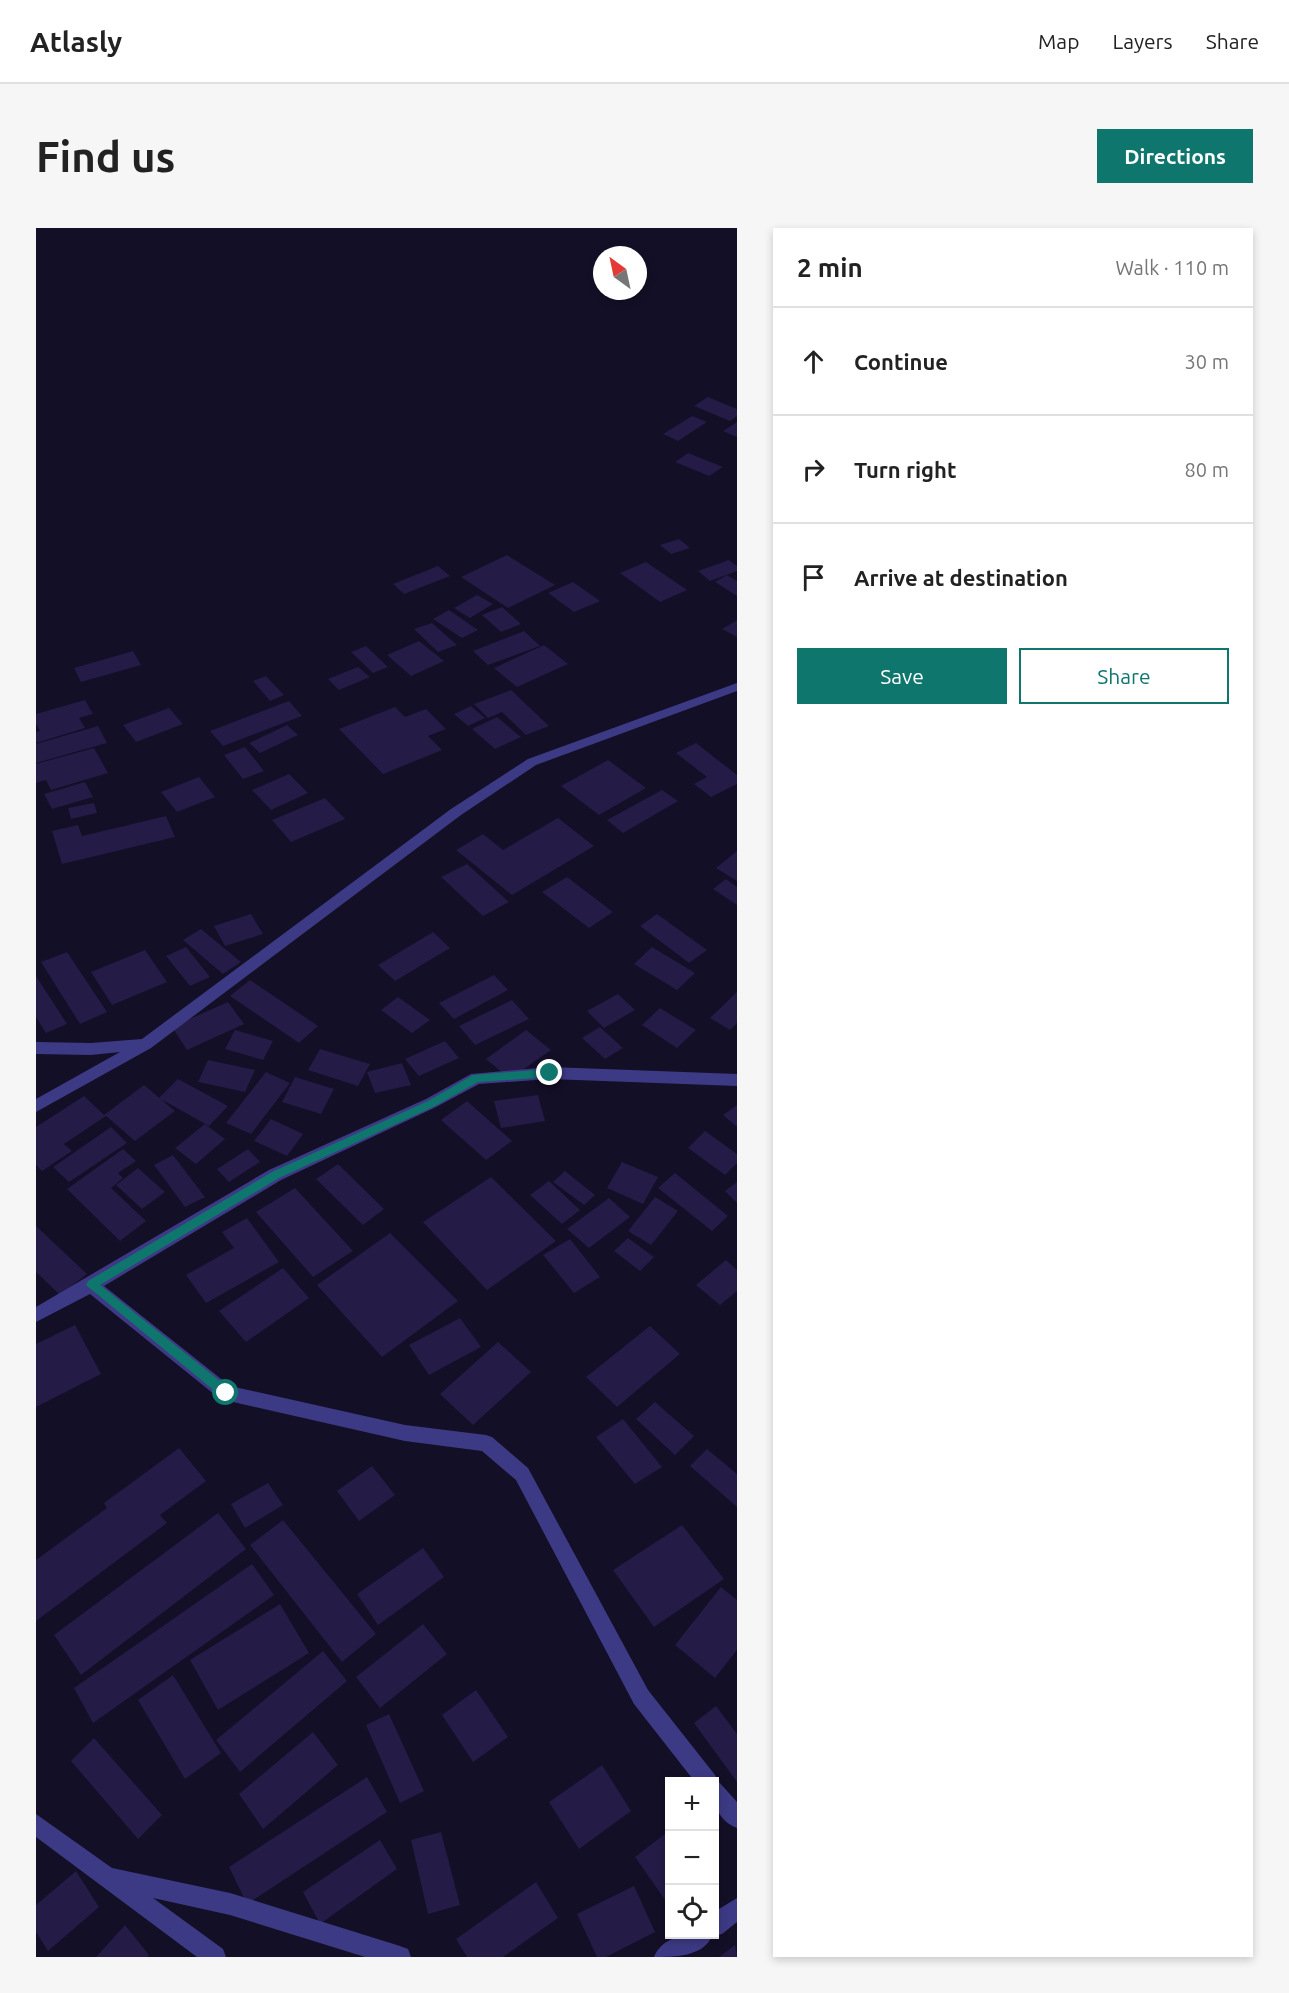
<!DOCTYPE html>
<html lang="en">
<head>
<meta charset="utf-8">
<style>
  body { margin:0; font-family:Ubuntu,sans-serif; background:#f6f6f6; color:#222 }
  .controls { position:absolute; right:18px; bottom:18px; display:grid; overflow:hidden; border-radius:0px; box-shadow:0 3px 9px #0003 }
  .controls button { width:54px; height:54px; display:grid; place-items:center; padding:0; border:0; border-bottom:2px solid #e0e0e0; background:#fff; color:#222; font:30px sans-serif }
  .compass { position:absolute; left:557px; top:18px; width:54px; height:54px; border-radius:50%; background:#fff; box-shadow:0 3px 9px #0003; rotate:327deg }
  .stop { position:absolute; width:18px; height:18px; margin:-14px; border:4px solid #0f766e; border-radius:50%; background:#fff }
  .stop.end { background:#0f766e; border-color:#fff; box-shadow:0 2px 6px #0008 }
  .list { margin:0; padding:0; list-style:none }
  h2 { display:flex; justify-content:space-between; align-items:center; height:78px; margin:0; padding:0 24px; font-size:26px }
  h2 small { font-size:20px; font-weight:400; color:#767676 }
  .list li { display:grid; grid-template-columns:39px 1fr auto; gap:18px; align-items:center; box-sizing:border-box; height:108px; padding:0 24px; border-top:2px solid #e0e0e0 }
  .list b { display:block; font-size:22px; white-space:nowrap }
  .list em { font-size:20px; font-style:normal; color:#767676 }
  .actions { display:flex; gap:12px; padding:18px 24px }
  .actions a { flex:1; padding:14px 0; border:2px solid #0f766e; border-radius:0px; text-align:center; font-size:21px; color:#0f766e }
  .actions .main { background:#0f766e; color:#fff }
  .icon { flex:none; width:33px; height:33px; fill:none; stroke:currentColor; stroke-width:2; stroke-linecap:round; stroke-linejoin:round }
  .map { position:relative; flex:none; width:701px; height:1729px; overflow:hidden; border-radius:0px }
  header { display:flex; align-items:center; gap:36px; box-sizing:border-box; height:84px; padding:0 30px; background:#fff; border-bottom:2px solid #e0e0e0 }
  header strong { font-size:28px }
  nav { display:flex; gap:33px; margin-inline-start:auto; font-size:21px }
  .intro { display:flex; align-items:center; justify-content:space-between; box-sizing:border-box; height:144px; padding:0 36px }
  h1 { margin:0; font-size:42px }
  .button { padding:15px 27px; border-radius:0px; background:#0f766e; color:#fff; font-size:21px; font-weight:700 }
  main { display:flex; gap:36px; padding:0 36px }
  aside { flex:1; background:#fff; border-radius:0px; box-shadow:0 3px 9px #0003 }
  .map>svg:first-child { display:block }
  .building { fill:#241b47 }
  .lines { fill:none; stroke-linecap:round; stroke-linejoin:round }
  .street { fill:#3d3a85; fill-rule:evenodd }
  .route { fill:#0f766e }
</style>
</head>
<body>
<header>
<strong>Atlasly</strong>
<nav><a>Map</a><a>Layers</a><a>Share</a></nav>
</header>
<div class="intro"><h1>Find us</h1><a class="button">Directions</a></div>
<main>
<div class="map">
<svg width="701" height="1729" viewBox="0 0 701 1729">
  <rect width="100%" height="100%" fill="#130f26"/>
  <!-- building -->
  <path class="building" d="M 672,169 L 701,181 L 701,188 L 694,193 L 658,178 Z
    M 656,188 L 671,194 L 642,213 L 627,206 Z
    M 701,194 L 701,209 L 687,203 Z
    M 652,225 L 687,239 L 673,248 L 639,234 Z
    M 643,311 L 654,320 L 635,326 L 624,317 Z
    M 471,327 L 519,357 L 472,380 L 425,349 Z
    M 693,332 L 701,338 L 701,343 L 674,353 L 662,343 Z
    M 610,334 L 651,362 L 624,374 L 584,345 Z
    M 402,338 L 414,348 L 368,366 L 357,356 Z
    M 691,347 L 701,353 L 701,368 L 679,354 Z
    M 537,354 L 564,373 L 538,384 L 512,365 Z
    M 441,367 L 457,376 L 434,390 L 418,380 Z
    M 466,379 L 485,396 L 465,404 L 446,387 Z
    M 413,382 L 442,402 L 426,410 L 397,391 Z
    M 701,392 L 701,409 L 686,401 Z
    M 396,395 L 421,417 L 402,424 L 378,401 Z
    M 488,403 L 504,418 L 452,437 L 437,423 Z
    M 383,413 L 408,433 L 375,448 L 351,427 Z
    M 508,417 L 532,436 L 481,459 L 458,440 Z
    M 330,418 L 352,439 L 337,445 L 315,424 Z
    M 97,423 L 105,437 L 45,454 L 38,440 Z
    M 322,439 L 334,449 L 303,462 L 292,451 Z
    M 230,448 L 248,467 L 234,473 L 217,453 Z
    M 475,462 L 513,498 L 490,507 L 466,484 L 452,490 L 438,476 Z
    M 49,472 L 57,486 L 43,490 L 49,500 L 0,515 L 0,504 L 4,503 L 0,496 L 0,486 Z
    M 253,473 L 266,488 L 187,518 L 174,503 Z
    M 435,478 L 449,490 L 432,498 L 418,486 Z
    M 359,479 L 369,489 L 390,481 L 410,501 L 392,508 L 406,522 L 347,546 L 303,501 Z
    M 133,480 L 147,496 L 100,514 L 87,497 Z
    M 461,489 L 485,509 L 459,521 L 436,501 Z
    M 251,497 L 262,507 L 224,525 L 213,515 Z
    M 62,498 L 71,515 L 0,535 L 0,516 Z
    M 660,515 L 701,547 L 701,556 L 675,569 L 658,556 L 671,549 L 640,525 Z
    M 209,519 L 228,543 L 207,551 L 188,527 Z
    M 58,520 L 72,545 L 15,562 L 10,552 L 0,555 L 0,536 Z
    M 572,532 L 610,560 L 563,587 L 525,558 Z
    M 253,546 L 272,565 L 235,582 L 216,562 Z
    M 163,549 L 179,569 L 141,584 L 125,564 Z
    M 49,554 L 57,569 L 16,581 L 8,566 Z
    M 626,562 L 642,573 L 587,605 L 571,592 Z
    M 289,570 L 309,591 L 255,614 L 236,592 Z
    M 58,575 L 61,585 L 35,591 L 32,580 Z
    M 130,588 L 139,609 L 26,636 L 16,603 L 42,597 L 46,608 Z
    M 522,590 L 558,618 L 476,667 L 420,622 L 447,606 L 467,622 Z
    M 701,623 L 701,653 L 680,640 Z
    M 431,636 L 473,674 L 447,688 L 405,649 Z
    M 531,649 L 577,684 L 553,700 L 506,664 Z
    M 690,651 L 701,659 L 701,677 L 677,661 Z
    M 215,686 L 227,706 L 189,718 L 178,698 Z
    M 621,686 L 671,722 L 653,735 L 604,698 Z
    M 165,701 L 205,734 L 187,746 L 147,712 Z
    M 397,704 L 414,720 L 359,753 L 342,737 Z
    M 150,719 L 174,749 L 154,758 L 130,728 Z
    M 616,719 L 659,745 L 641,762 L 598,736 Z
    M 109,722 L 131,754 L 76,777 L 55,744 Z
    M 31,724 L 71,784 L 44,796 L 5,734 Z
    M 458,747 L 472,762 L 418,791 L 403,775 Z
    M 0,748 L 31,796 L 10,805 L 0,789 Z
    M 214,752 L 282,798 L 263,815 L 194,768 Z
    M 701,764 L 701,795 L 694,802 L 674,790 Z
    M 582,766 L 599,782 L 568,800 L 551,783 Z
    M 362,769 L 394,792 L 376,805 L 345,782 Z
    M 476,772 L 493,791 L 439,817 L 423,798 Z
    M 192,774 L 208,796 L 151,822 L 136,799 Z
    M 624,780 L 660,802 L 641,820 L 606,797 Z
    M 564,799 L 587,820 L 569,831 L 546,810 Z
    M 199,802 L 237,813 L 227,832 L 189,821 Z
    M 490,802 L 515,822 L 474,851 L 450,831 Z
    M 409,813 L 423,830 L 383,848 L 369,831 Z
    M 284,821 L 334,836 L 322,858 L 272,842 Z
    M 172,832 L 219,842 L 209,864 L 162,854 Z
    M 366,835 L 375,857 L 339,865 L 331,844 Z
    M 230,844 L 254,855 L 215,906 L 190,895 Z
    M 259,849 L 298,861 L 285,886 L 246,874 Z
    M 142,851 L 192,878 L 173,898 L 123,870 Z
    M 108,857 L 139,883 L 99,913 L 70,888 L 28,916 L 36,923 L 6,943 L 0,937 L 0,899 L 48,868 L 68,887 Z
    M 502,867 L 509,893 L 465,900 L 458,873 Z
    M 431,873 L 476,913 L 450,932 L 405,892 Z
    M 701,877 L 701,899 L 687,887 Z
    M 235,891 L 267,906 L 251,928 L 218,913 Z
    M 169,896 L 189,911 L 160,936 L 139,920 Z
    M 75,899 L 91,915 L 33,954 L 17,939 Z
    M 669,903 L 701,926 L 701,935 L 689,947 L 652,920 Z
    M 87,921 L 100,933 L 82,945 L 87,950 L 75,960 L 110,993 L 84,1013 L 31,961 Z
    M 212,921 L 224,934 L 193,954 L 181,941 Z
    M 137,927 L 169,969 L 149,979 L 118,937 Z
    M 586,934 L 622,949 L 607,976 L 571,960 Z
    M 302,936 L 348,981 L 327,997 L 280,951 Z
    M 102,940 L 129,964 L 106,981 L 80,957 Z
    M 529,943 L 559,967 L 548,977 L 517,954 Z
    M 639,945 L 692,988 L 676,1003 L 622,960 Z
    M 455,949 L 520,1013 L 451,1062 L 387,994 Z
    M 513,953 L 544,982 L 526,996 L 494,967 Z
    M 701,954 L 701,975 L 689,963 Z
    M 259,960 L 317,1023 L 277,1049 L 220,984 Z
    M 619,969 L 642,983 L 615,1017 L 592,1003 Z
    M 573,970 L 594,989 L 553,1020 L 531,1001 Z
    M 211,990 L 243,1034 L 170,1075 L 150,1047 L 198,1020 L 186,1004 Z
    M 0,998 L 51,1046 L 24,1067 L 0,1044 Z
    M 354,1005 L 422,1073 L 346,1129 L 281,1057 Z
    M 592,1010 L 618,1029 L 604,1043 L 578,1023 Z
    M 534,1011 L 564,1049 L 538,1065 L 507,1027 Z
    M 690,1032 L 701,1042 L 701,1063 L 684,1077 L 660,1057 Z
    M 247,1040 L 273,1070 L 210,1114 L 183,1083 Z
    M 424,1090 L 445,1119 L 393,1147 L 373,1117 Z
    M 39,1097 L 65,1146 L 0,1179 L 0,1116 Z
    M 614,1098 L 644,1126 L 581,1179 L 550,1149 Z
    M 462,1114 L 495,1144 L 437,1197 L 404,1166 Z
    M 619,1174 L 658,1208 L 639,1227 L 600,1191 Z
    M 587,1191 L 626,1239 L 599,1256 L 560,1209 Z
    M 143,1220 L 170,1253 L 124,1287 L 131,1295 L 0,1393 L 0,1332 L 71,1280 L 68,1275 Z
    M 671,1221 L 701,1246 L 701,1279 L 654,1238 Z
    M 336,1238 L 359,1267 L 323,1293 L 301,1263 Z
    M 232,1255 L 247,1277 L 209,1300 L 195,1276 Z
    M 182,1285 L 210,1321 L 45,1447 L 18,1407 Z
    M 247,1292 L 340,1406 L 306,1434 L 214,1317 Z
    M 646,1297 L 688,1351 L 618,1399 L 577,1342 Z
    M 387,1320 L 408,1349 L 342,1397 L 321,1366 Z
    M 216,1336 L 238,1367 L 57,1495 L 38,1460 Z
    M 685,1359 L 701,1372 L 701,1422 L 679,1450 L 639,1417 Z
    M 244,1376 L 273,1425 L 182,1482 L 154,1432 Z
    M 387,1396 L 411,1426 L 344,1480 L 320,1449 Z
    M 287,1423 L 311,1453 L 204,1544 L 180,1512 Z
    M 137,1447 L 185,1525 L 149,1551 L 102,1472 Z
    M 440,1462 L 472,1509 L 437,1534 L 406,1487 Z
    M 680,1478 L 701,1506 L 701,1554 L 658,1495 Z
    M 353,1486 L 388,1563 L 364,1575 L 330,1497 Z
    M 277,1504 L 302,1537 L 227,1601 L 203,1566 Z
    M 58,1510 L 126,1587 L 102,1611 L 35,1533 Z
    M 566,1537 L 595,1583 L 543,1621 L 513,1574 Z
    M 331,1549 L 351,1584 L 211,1676 L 193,1639 Z
    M 634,1602 L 634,1679 L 599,1629 Z
    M 405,1604 L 424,1677 L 392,1686 L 375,1612 Z
    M 344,1612 L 361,1641 L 284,1696 L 267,1664 Z
    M 40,1643 L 63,1679 L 12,1723 L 0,1704 L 0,1677 Z
    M 500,1654 L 522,1690 L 467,1729 L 431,1729 L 420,1711 Z
    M 598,1658 L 619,1704 L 570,1729 L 561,1729 L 541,1686 Z
    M 89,1697 L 113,1727 L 111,1729 L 60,1729 Z
    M 699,1717 L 701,1729 L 683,1729 Z"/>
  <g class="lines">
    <!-- street -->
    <path class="street" d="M 701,455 L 701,463 L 500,537 L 425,587 L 115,820 L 0,884 L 0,871 L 84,824 L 55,827 L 0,826 L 0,814 L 55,815 L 106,811 L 415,581 L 492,531 Z
      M 514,839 L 701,846 L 701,858 L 514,851 L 443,856 L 400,879 L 245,952 L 68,1058 L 194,1158 L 369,1197 L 450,1207 L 456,1209 L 492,1240 L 612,1462 L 679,1547 L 682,1553 L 701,1574 L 701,1600 C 679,1591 678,1574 678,1554 L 659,1554 L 598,1476 L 480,1252 L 446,1223 L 369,1213 L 184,1171 L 54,1066 L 0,1094 L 0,1079 L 233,942 L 390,871 L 435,846 Z
      M 0,1586 L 76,1640 L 194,1665 L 364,1718 L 372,1721 L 375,1729 L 329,1729 L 194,1687 L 117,1670 L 187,1721 L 190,1729 L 161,1729 L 0,1609 Z
      M 701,1670 L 701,1694 L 686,1706 L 676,1708 C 667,1729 638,1729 618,1729 C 628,1705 657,1706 678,1706 L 678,1684 Z"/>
  </g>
  <!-- route -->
  <path class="route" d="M 514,841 L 518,845 L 514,849 L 442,854 L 399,878 L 243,950 L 64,1057 L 194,1161 L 194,1169 L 186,1169 L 50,1057 L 52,1053 L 236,944 L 392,873 L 437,847 Z"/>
</svg>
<div class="controls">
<button>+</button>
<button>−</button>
<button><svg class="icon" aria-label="locate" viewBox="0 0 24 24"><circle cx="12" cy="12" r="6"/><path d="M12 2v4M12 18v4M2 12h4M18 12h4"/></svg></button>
</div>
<svg class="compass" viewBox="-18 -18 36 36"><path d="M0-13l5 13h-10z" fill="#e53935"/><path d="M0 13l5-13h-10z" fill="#767676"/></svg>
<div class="stop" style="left:190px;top:1165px"></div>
<div class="stop end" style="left:514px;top:845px"></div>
</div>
<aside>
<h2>2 min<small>Walk · 110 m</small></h2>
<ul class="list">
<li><svg class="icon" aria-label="ahead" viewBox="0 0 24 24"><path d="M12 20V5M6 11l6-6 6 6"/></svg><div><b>Continue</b></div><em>30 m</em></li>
<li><svg class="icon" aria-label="right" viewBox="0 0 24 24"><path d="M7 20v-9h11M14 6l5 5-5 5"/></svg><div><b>Turn right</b></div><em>80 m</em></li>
<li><svg class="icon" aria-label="arrive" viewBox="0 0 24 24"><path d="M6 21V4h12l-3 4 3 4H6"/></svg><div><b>Arrive at destination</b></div></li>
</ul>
<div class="actions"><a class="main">Save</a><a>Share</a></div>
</aside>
</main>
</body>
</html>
